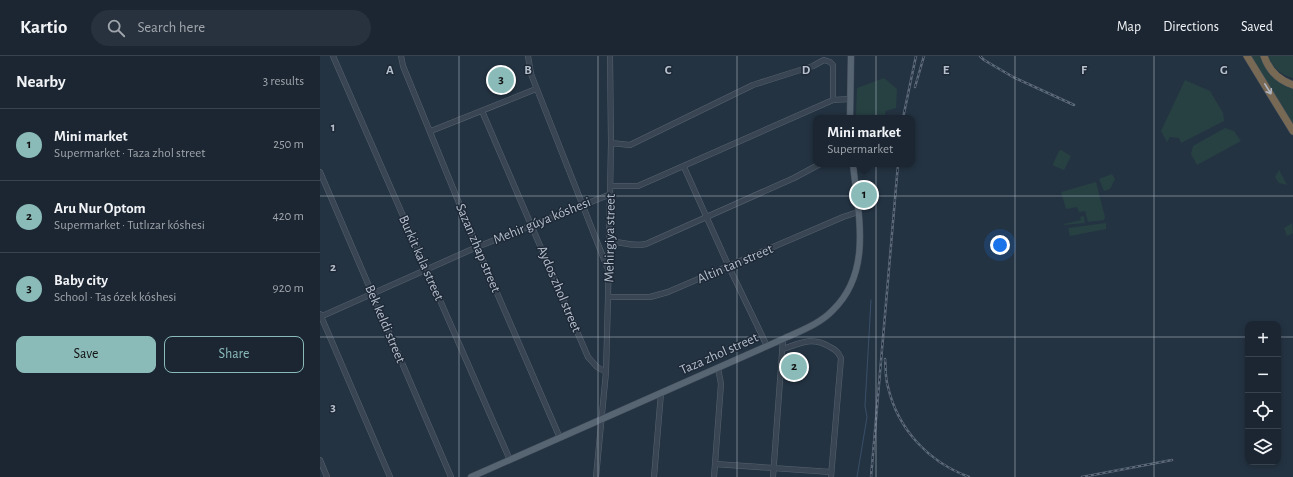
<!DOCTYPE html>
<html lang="en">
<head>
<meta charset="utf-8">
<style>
  body { margin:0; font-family:"Alegreya Sans",sans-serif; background:#28323e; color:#f1f3f6 }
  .controls { position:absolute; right:12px; bottom:12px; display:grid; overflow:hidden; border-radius:8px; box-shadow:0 2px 6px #0003 }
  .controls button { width:36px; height:36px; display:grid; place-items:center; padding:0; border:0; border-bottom:1px solid #39434d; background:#1b2632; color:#f1f3f6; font:20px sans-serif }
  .you { position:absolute; left:680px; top:189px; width:14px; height:14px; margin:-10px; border:3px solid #fff; border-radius:50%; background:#1a73e8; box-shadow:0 0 0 6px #1a73e833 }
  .badge { display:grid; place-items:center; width:26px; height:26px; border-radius:50%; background:#8bbbb9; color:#111; font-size:13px; font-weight:700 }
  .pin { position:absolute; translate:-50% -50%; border:2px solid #fff; box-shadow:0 1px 4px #0006 }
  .popup { position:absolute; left:493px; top:59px; width:102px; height:52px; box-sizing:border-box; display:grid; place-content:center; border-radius:8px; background:#1b2632; filter:drop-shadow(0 1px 3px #0005); font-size:13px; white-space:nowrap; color:#a0a5ac }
  .popup b { font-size:15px; color:#f1f3f6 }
  .popup::after { content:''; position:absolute; left:50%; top:100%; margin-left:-8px; border:8px solid transparent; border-top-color:#1b2632 }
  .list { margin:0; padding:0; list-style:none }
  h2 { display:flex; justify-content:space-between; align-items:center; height:52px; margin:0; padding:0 16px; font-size:17px }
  h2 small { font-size:13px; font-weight:400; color:#a0a5ac }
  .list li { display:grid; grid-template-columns:26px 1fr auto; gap:12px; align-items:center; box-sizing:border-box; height:72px; padding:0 16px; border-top:1px solid #39434d }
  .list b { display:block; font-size:15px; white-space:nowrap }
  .list p { margin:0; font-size:13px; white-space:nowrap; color:#a0a5ac }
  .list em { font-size:13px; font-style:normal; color:#a0a5ac }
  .actions { display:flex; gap:8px; padding:12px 16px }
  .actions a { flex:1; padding:9px 0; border:1px solid #8bbbb9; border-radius:8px; text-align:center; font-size:14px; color:#8bbbb9 }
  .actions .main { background:#8bbbb9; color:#111 }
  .icon { flex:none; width:22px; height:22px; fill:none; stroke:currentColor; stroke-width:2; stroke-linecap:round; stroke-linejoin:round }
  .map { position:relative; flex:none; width:973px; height:421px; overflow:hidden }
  header { display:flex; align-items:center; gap:24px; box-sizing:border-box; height:56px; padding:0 20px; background:#1b2632; border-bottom:1px solid #39434d }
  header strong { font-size:19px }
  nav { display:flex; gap:22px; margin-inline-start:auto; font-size:14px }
  .search { width:280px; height:36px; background:#28323e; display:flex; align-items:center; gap:10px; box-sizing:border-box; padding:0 14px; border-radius:22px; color:#a0a5ac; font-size:15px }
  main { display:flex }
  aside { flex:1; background:#1b2632 }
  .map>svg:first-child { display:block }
  .green { fill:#274143 }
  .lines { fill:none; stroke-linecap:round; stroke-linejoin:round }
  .stream { stroke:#384f6a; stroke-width:1 }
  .minor-casing { stroke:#57626f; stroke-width:6 }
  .major-casing { stroke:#434e5b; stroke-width:7 }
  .highway-casing { stroke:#444f5c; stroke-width:8 }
  .minor { stroke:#394552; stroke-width:5 }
  .major { stroke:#576472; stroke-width:6 }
  .highway { stroke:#786955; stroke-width:7 }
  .rail-casing { stroke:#5b6979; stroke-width:2.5 }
  .rail { stroke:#1e2937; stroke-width:1; stroke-dasharray:3; stroke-linecap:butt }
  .oneway { stroke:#b0b6c0 }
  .grid { fill:none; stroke:#b6bfcc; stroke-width:1; stroke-opacity:0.55 }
  .labels { text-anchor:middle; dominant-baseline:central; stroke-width:3; stroke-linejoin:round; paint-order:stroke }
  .street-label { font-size:14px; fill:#b6bfcc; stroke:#1e2937 }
  .grid-label { font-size:13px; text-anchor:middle; font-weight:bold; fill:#b6bfcc; stroke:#1e2937; stroke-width:3; stroke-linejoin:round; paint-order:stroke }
</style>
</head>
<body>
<header>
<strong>Kartio</strong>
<div class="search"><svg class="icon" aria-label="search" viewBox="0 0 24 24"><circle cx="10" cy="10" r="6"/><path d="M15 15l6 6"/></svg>Search here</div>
<nav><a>Map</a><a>Directions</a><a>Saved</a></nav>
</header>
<main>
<aside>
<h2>Nearby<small>3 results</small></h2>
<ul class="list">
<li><span class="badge">1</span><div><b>Mini market</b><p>Supermarket · Taza zhol street</p></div><em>250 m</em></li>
<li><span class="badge">2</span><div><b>Aru Nur Optom</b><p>Supermarket · Tutlızar kóshesi</p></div><em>420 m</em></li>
<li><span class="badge">3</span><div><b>Baby city</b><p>School · Tas ózek kóshesi</p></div><em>920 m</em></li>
</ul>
<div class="actions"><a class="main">Save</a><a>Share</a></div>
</aside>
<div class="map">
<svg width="973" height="421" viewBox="0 0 973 421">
  <rect width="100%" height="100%" fill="#243342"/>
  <!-- green -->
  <path class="green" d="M 931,0 L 940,0 C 946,16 956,27 973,33 L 973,68 Z
    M 947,0 L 973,0 L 973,22 C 961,19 953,12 947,0 Z
    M 564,22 L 577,33 L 576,52 L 566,55 L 564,62 L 536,62 L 537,32 Z
    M 865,24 L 890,35 L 903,57 L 904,65 L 861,87 L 859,82 L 850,81 L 847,86 L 841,75 Z
    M 905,72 L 914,75 L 921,85 L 877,109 L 871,98 L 873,90 Z
    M 741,94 L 751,100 L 744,114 L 734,110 L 733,108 L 739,95 Z
    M 959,114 L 967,129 L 959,127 L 955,121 Z
    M 792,118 L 795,123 L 790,133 L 784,135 L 779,123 Z
    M 776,126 L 785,161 L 784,164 L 768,166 L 765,155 L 759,156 L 757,151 L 746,153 L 741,136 Z
    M 764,160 L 765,167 L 744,169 L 744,168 L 761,164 L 760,161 Z
    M 786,167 L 786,173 L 750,180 L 748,172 Z
    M 972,167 L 973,177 L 967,180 L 964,172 Z"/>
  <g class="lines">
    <!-- stream -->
    <path class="stream" d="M 537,421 L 547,361 L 545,350 L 551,244"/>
    <defs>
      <path id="minor" d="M 13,0 L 190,404
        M 81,0 L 83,10 L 157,191 L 240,382
        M 208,0 L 211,18 L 287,211
        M 162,55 L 268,301 L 277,311 L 286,316
        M 111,75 L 216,33
        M 291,87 L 310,89 L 433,29 L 493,10 L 504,4 L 510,6 L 513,9 L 513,44
        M 364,111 L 409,211 L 447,290
        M 0,116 L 131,421
        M 291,130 L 318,130 L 513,44 L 529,43
        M 289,185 C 302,186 313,191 326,188 L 474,122 L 500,108
        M 288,241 L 330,241 L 348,236 L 523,161 L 538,156
        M 0,258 L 70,421
        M 0,261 L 157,191 L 291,138
        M 463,293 C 481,287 492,280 510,291 C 516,294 518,296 521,302 L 511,421
        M 0,404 L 7,421
        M 395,408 L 511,416
        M 276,421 L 286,316 L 288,241 L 291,87 L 290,0
        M 334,421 L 341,337
        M 394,421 L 401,328 L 398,312
        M 453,421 L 463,283"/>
      <path id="major" d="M 530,62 L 531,0
        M 151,421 L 463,283 C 480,275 500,268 513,254 C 553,215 538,158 533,108"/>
      <path id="highway" d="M 927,0 L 973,75
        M 944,0 C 949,15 958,24 973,29"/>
    </defs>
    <!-- minor casing -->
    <use href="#minor" class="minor-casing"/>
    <!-- major casing -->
    <use href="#major" class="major-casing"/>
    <!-- highway casing -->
    <use href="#highway" class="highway-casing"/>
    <!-- minor -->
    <use href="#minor" class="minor"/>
    <!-- major -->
    <use href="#major" class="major"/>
    <!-- highway -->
    <use href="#highway" class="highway"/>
    <defs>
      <path id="rail" d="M 660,0 L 664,4 L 693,21 L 754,49
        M 595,31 L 604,0
        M 583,62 L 596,0
        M 565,303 C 566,312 565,322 568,331 C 578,374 609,406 649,421
        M 551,421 L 578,108
        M 762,421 L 852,404"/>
    </defs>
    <!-- rail casing -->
    <use href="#rail" class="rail-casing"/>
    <!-- rail -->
    <use href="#rail" class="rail"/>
  </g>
  <!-- one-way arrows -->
  <defs><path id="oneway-shaft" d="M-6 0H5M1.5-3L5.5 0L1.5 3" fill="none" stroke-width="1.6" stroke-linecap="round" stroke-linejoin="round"/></defs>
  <use class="oneway" href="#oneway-shaft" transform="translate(948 33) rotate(58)"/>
  <!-- grid -->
  <path class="grid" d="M 139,0 L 139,421M 278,0 L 278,421M 417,0 L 417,421M 556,0 L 556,421M 695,0 L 695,421M 834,0 L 834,421M 0,140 L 973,140M 0,281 L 928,281M 958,281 L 973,281"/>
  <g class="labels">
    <!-- street labels -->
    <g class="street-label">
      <text transform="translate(222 165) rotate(-22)">Mehir gúyа kóshesi</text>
      <text transform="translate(290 182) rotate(-89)">Mehirgiya street</text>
      <text transform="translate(158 192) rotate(67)">Sazan zhap street</text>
      <text transform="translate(101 202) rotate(66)">Burkit kala street</text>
      <text transform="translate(415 208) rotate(-23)">Altin tan street</text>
      <text transform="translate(239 233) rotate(67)">Aydos zhol street</text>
      <text transform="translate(65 268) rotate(67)">Bek keldi street</text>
      <text transform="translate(399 298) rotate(-24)">Taza zhol street</text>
    </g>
  </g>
  <g class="grid-label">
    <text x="70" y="18">A</text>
    <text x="208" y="18">B</text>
    <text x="348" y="18">C</text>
    <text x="486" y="18">D</text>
    <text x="626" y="18">E</text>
    <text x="764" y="18">F</text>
    <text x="904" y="18">G</text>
    <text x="13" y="75">1</text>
    <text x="13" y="215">2</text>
    <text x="13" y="355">3</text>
  </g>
</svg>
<div class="controls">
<button>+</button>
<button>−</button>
<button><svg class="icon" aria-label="locate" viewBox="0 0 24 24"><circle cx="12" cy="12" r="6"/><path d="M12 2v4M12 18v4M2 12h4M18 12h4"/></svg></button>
<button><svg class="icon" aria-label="layers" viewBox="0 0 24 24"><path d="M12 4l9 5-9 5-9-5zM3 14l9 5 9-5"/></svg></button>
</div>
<div class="you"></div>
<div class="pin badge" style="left:544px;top:139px">1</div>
<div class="popup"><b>Mini market</b>Supermarket</div>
<div class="pin badge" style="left:474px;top:311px">2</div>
<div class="pin badge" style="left:181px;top:24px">3</div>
</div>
</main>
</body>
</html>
